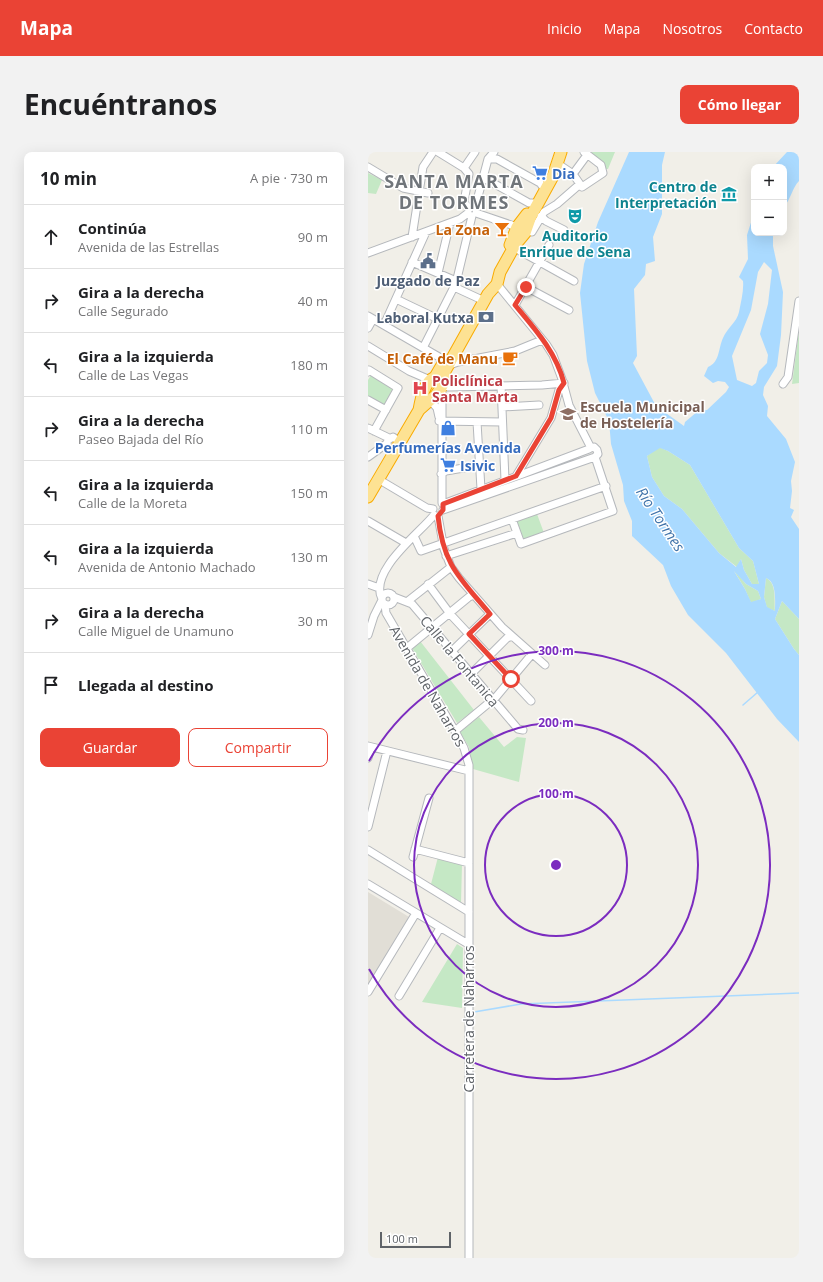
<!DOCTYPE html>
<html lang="es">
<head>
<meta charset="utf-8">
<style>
  body { margin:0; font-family:"Open Sans",sans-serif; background:#f2f2f2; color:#202124 }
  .controls { position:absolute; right:12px; top:12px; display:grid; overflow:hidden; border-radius:8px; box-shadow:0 4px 16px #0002 }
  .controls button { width:36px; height:36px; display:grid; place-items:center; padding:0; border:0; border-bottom:1px solid #e0e0e0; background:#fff; color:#202124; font:20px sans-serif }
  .scale { position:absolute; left:12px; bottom:10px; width:71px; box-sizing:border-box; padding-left:4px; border:2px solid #5f6368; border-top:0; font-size:11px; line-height:14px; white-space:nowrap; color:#5f6368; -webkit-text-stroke:3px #fff; paint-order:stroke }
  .stop { position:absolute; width:12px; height:12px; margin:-9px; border:3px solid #ea4335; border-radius:50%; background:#fff }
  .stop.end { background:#ea4335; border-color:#fff; box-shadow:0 1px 4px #0008 }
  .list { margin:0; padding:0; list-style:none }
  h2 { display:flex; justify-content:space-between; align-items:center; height:52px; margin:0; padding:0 16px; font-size:17px }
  h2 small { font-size:13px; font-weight:400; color:#757577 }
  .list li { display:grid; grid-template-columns:26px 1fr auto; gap:12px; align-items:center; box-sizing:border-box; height:64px; padding:0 16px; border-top:1px solid #e0e0e0 }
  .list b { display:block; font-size:15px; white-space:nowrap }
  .list p { margin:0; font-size:13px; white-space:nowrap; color:#757577 }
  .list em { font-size:13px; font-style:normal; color:#757577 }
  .actions { display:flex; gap:8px; padding:12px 16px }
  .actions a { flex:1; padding:9px 0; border:1px solid #ea4335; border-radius:8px; text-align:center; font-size:14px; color:#ea4335 }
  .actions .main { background:#ea4335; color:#fff }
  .icon { flex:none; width:22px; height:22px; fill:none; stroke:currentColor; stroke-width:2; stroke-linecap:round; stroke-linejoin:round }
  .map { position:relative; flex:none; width:431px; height:1106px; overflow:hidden; border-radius:8px }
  header { display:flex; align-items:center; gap:24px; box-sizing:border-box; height:56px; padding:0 20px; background:#ea4335; color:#fff }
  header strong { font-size:19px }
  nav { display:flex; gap:22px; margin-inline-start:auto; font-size:14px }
  .intro { display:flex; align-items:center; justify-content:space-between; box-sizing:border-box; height:96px; padding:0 24px }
  h1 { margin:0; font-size:28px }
  .button { padding:10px 18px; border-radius:8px; background:#ea4335; color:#fff; font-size:14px; font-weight:700 }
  main { display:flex; gap:24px; padding:0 24px }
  aside { flex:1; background:#fff; border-radius:8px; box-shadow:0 4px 16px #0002 }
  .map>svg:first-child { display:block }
  .education { fill:#e1ded6 }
  .green { fill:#c5e8c5 }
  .water { fill:#aadaff; fill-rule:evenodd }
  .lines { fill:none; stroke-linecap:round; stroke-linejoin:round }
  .stream { stroke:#aadaff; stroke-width:1.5 }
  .minor-casing { stroke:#b5b8bc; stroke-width:9 }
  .highway-casing { stroke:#f9ab00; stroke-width:13 }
  .minor { stroke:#fff; stroke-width:7 }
  .highway { stroke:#fde293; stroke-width:11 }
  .route { stroke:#ea4335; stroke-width:5 }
  .ring { fill:none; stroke:#7b2cbf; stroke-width:2 }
  .labels { text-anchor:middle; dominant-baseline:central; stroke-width:3; stroke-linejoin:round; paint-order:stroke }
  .shop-label { font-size:14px; font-weight:bold; fill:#366cbe; stroke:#fff; text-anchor:start }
  .culture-label { font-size:14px; font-weight:bold; fill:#0d838f; stroke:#fff; text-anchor:end }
  .food-label { font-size:14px; font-weight:bold; fill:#c56008; stroke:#fff; text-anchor:end }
  .service-label { font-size:14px; font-weight:bold; fill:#4e5e75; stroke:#fff }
  .health-label { font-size:14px; font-weight:bold; fill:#be3a42; stroke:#fff; text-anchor:start }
  .education-label { font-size:14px; font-weight:bold; fill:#785e54; stroke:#fff; text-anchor:start }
  .street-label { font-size:14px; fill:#5f6368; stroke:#fff }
  .water-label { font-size:15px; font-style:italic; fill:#4174aa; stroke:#fff }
  .district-label { font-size:18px; font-weight:bold; letter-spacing:1px; fill:#70757a; stroke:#fff }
  .centre { fill:#7b2cbf; stroke:#fff; stroke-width:2 }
  .ring-label { font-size:12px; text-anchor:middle; font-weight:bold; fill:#7b2cbf; stroke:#fff; stroke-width:3; stroke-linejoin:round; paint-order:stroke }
</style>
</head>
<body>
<header>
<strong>Mapa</strong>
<nav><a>Inicio</a><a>Mapa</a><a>Nosotros</a><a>Contacto</a></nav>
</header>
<div class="intro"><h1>Encuéntranos</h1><a class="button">Cómo llegar</a></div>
<main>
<aside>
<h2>10 min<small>A pie · 730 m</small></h2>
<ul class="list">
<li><svg class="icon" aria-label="ahead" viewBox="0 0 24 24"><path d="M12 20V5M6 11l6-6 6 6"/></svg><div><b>Continúa</b><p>Avenida de las Estrellas</p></div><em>90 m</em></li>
<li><svg class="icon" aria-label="right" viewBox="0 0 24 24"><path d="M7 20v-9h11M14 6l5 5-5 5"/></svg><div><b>Gira a la derecha</b><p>Calle Segurado</p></div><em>40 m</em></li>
<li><svg class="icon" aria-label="left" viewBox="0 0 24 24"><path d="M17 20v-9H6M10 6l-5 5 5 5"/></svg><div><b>Gira a la izquierda</b><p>Calle de Las Vegas</p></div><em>180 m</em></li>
<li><svg class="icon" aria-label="right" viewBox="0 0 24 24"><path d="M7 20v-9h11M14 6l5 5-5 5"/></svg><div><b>Gira a la derecha</b><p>Paseo Bajada del Río</p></div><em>110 m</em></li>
<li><svg class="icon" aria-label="left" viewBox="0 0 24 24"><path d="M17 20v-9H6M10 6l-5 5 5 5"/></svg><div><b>Gira a la izquierda</b><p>Calle de la Moreta</p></div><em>150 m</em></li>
<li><svg class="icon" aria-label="left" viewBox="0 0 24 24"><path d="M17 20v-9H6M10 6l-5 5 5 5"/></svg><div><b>Gira a la izquierda</b><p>Avenida de Antonio Machado</p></div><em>130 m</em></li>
<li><svg class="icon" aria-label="right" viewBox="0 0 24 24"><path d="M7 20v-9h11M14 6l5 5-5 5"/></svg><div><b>Gira a la derecha</b><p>Calle Miguel de Unamuno</p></div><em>30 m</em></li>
<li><svg class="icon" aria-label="arrive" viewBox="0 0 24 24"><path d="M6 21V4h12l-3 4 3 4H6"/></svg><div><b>Llegada al destino</b></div></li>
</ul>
<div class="actions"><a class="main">Guardar</a><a>Compartir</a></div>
</aside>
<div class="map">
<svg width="431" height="1106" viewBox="0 0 431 1106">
  <rect width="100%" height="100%" fill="#f1efe8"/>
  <!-- education -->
  <path class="education" d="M 0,740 L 41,765 L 0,833 Z"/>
  <!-- green -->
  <path class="green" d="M 224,0 L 247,0 L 240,17 L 237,17 L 237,13 L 224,4 Z
    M 0,21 L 14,28 L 8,42 L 0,41 Z
    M 431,179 L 431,231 L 424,232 Z
    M 3,223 L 26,237 L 16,254 L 0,245 L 0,228 Z
    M 291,295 L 300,299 L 322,313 L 371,396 L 385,409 L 391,432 L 384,432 L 376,418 L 373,407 L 369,415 L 351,401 L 314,357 L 296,344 L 284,325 L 279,304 Z
    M 169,362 L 176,381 L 155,388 L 149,369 Z
    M 365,417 L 378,432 L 390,439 L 393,447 L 383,451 L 377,437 Z
    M 398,426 C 409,431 406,448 407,459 L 399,456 L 396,445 Z
    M 414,449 L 431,467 L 431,503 L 426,497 L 407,467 Z
    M 52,489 L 106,558 L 89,571 L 44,496 Z
    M 111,565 L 136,595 L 149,585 L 158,586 L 151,630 L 105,617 L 101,595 L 92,580 Z
    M 70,705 L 94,712 L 93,751 L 63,732 Z
    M 89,792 L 95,796 L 94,856 L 54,850 Z"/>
  <!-- water -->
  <path class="water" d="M 261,0 L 297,0 L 294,13 L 294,62 L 285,85 L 287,109 L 278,112 L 277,123 L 266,137 L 269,204 L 265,211 L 288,254 L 316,274 L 317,270 L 330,259 L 339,258 L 358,240 L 361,235 L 357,230 L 350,229 L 345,231 L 336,224 L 340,215 C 352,210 350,197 355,186 C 359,176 369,170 371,160 C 373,150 376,138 375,129 L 371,125 L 380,107 L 379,83 L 386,61 L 386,81 L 405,81 L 405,94 L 415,140 L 413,183 L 409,214 L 396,235 L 395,243 L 400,254 L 399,264 L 418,287 L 427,310 L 423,329 L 424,339 L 422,356 L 426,358 L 423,365 L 431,377 L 431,467 L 414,449 L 407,467 L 426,497 L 431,503 L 431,590 L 409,567 L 358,501 L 320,463 L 303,434 L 295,413 L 264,384 L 264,369 L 256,349 L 255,333 L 243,292 L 241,269 L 227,241 L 219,209 L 212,141 L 216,112 L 230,70 ZM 396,110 L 404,118 L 400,152 L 392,182 L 400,203 L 399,211 L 391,219 L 388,231 L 384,234 L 369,228 L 364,204 L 383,158 L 390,120 ZM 292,296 L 300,299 L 322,313 L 371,396 L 385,409 L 391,432 L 384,432 L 376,418 L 373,407 L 368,415 L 351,401 L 314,357 L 296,344 L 284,325 L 279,304 ZM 366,419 L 378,432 L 390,439 L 393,447 L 383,450 L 377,437 ZM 398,426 C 409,430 407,449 407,459 L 399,455 L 396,445 Z
    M 419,0 L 431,0 L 431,29 C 424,36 423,47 416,55 L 416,15 L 405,15 Z"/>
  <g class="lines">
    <!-- stream -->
    <path class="stream" d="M 375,553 L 390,540
      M 106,860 L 153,852 L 431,841"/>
    <defs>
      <path id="minor" d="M 70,0 L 96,16 L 101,22 L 96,50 L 101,57
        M 120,7 L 129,7 L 172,31 L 175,35
        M 190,12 L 205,22 L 214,35 L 235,21 L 233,13 L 216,0
        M 0,15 L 35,36 L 60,41
        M 96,16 L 107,0
        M 205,22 L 219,3
        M 116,26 L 161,51 L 166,51
        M 107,56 L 120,7 L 126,0
        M 108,61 L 149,75
        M 173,64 L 178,69 L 196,78
        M 158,79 L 164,80 L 176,60 L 189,52 L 212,32
        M 44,85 L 55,15 L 65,0
        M 147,93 L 152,99 L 206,129
        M 0,101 L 92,67 L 100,61
        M 44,110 L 88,129
        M 70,121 L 82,71
        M 129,132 L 178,192 L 185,203 L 194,227 L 201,253 L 223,296
        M 86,135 L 112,147
        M 158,135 L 201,158
        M 28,147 L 70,167
        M 147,153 L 181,93
        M 0,164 L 71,205 L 74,213
        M 16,173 L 58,80
        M 0,176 L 5,167
        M 0,194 L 41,219 L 62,228
        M 55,196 L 88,131 L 104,64
        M 79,214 L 90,210 L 147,199 L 174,188
        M 0,220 L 1,218 L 30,236 L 6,279
        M 415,232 L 420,225 L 431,149
        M 74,233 L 80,235 L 174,233 L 196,231
        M 133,233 L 137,328
        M 0,248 L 18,258
        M 62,248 L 69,256 L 71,265
        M 134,255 L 171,253
        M 71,269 L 134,270
        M 109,270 L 113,337
        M 0,276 L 21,286
        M 25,302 L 18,295 L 20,288 L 25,285 L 32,290
        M 0,305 L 18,292
        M 73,322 L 78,319 L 113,313
        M 148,324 L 183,266 L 191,238 L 196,232
        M 10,327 L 59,356 L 65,357
        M 74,351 L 74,234
        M 75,352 L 221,297
        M 75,358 L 227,305 L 230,302 L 229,298 L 226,295 L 223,296
        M 70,364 L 76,397 L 83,415 L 91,426 L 134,475 L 177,513
        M 144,367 L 153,392 L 245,359 L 227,305
        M 0,369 L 38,391
        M 46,384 L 53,399 L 238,334
        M 78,404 L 149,381
        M 0,432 L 11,436
        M 60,432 L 83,463 L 163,549
        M14 447a6 6 0 1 1 12 0a6 6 0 1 1-12 0Z
        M 26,445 L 44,452 L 150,577 L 155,578
        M 14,447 C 0,419 52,381 66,363
        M 40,449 L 83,415
        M 17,452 L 18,461 L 87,579 L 96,596 L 101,613 L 101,1106
        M 0,483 L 6,464 L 14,448
        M 39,496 L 101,445 L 106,443
        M 84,499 L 122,462
        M 103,522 L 139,486 L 144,484
        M 87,579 L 128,545 L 164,502
        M 0,594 L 101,619
        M 0,606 L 3,595
        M 0,675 L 19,599
        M 47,697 L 101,711
        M 0,698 L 101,760
        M 45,705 L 61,646
        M 0,732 L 100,792
        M 0,840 L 48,761
        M 31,844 L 72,776"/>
      <path id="highway" d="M 142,93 L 149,75 L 159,62
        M 67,225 L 77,208
        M 51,258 C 53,247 56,230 67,225 L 72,227
        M 0,345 L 51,258 L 68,243 L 74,234 L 77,219 L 120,142 L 129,132 L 132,120 L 147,93 L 157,81 L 163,64 L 185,24 L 193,0"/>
    </defs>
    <!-- minor casing -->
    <use href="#minor" class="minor-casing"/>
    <!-- highway casing -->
    <use href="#highway" class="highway-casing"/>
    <!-- minor -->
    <use href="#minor" class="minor"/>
    <!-- highway -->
    <use href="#highway" class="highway"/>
  </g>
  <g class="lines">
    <!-- route -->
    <path class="route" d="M 143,527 L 101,482 L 122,462 C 92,426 75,413 70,364 L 75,358 L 75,352 L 148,324 L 183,266 L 191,238 L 196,231 C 188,200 167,177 147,153 L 158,135"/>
  </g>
  <!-- distance rings -->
  <g class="ring">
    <circle cx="188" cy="713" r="71"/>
    <circle cx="188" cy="713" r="142"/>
    <path d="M1 609A214 214 0 1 1 1 817"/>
  </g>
  <!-- icons -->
  <defs>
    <symbol id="supermarket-bare" viewBox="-9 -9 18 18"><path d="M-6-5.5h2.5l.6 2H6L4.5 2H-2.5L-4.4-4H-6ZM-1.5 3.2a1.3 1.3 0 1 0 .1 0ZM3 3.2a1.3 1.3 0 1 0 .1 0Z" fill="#3f7fe0" stroke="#fff" stroke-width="2.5" paint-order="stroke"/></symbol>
    <symbol id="museum-bare" viewBox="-9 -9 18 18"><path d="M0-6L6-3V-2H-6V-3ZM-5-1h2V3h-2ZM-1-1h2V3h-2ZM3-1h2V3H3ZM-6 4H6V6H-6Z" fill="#0f9aa8" stroke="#fff" stroke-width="2.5" paint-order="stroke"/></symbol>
    <symbol id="theatre-bare" viewBox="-9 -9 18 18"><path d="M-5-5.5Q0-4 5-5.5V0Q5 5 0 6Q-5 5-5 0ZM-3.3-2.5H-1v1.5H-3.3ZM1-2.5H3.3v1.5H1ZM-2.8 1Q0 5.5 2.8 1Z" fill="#0f9aa8" stroke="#fff" stroke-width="2.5" paint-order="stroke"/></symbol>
    <symbol id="bar-bare" viewBox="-9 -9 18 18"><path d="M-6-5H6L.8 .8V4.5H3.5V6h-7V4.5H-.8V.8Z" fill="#e8710a" stroke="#fff" stroke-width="2.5" paint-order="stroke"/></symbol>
    <symbol id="civic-bare" viewBox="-9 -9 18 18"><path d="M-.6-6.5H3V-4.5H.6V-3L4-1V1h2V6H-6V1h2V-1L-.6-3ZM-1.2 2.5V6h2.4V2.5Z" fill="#5c6f8a" stroke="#fff" stroke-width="2.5" paint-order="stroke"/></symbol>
    <symbol id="bank-bare" viewBox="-9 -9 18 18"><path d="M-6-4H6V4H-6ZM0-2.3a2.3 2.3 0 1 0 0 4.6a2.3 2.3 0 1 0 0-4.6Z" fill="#5c6f8a" stroke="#fff" stroke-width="2.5" paint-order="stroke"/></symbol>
    <symbol id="cafe-bare" viewBox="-9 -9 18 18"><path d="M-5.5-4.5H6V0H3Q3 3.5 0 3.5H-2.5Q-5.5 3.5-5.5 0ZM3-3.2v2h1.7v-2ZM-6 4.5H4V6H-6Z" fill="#e8710a" stroke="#fff" stroke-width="2.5" paint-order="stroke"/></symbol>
    <symbol id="hospital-bare" viewBox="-9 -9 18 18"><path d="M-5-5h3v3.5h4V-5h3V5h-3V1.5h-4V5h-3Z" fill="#e0444e" stroke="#fff" stroke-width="2.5" paint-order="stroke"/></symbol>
    <symbol id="university-bare" viewBox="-9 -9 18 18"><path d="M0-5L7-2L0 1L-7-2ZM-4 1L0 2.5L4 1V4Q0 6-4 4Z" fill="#8d6e63" stroke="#fff" stroke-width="2.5" paint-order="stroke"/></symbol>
    <symbol id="shop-bare" viewBox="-9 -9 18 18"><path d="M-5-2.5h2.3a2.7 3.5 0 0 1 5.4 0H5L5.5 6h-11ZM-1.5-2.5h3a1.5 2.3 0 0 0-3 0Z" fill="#3f7fe0" stroke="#fff" stroke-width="2.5" paint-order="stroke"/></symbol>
  </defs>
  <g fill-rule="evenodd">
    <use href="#supermarket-bare" x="161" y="10" width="22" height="22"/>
    <use href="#museum-bare" x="350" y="31" width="22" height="22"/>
    <use href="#theatre-bare" x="196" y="53" width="22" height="22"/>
    <use href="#bar-bare" x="123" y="66" width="22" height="22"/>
    <use href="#civic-bare" x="49" y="98" width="22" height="22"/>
    <use href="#bank-bare" x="107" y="154" width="22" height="22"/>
    <use href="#cafe-bare" x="131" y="195" width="22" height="22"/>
    <use href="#hospital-bare" x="41" y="225" width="22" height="22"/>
    <use href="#university-bare" x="189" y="251" width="22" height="22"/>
    <use href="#shop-bare" x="69" y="265" width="22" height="22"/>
    <use href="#supermarket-bare" x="69" y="302" width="22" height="22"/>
  </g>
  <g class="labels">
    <!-- shop labels -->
    <g class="shop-label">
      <text x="184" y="21">Dia</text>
      <text x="80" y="295" text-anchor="middle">Perfumerías Avenida</text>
      <text x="92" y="313">Isivic</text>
    </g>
    <!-- culture labels -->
    <g class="culture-label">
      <text x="349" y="34">Centro de<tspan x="349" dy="16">Interpretación</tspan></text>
      <text x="207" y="83" text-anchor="middle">Auditorio<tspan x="207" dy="16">Enrique de Sena</tspan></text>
    </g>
    <!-- food labels -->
    <g class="food-label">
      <text x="122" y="77">La Zona</text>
      <text x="130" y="206">El Café de Manu</text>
    </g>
    <!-- service labels -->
    <g class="service-label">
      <text x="60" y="128">Juzgado de Paz</text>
      <text x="106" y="165" text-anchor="end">Laboral Kutxa</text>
    </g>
    <!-- health labels -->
    <g class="health-label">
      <text x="64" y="228">Policlínica<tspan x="64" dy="16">Santa Marta</tspan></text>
    </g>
    <!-- education labels -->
    <g class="education-label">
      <text x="212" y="254">Escuela Municipal<tspan x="212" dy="16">de Hostelería</tspan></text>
    </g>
    <!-- street labels -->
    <g class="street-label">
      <text transform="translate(92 509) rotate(50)">Calle la Fontanica</text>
      <text transform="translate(60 534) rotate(60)">Avenida de Naharros</text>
      <text transform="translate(100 867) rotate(-90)">Carretera de Naharros</text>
    </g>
    <!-- water labels -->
    <g class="water-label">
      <text transform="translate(293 367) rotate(56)">Río Tormes</text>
    </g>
    <!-- district labels -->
    <g class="district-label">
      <text x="86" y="29">SANTA MARTA<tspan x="86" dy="21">DE TORMES</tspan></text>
    </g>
  </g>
  <circle cx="188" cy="713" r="6" class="centre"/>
  <g class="ring-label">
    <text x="188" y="503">300 m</text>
    <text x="188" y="575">200 m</text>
    <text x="188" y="646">100 m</text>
  </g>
</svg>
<div class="controls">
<button>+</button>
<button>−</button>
</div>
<div class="scale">100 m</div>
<div class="stop" style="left:143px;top:527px"></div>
<div class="stop end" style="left:158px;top:135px"></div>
</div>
</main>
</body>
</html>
